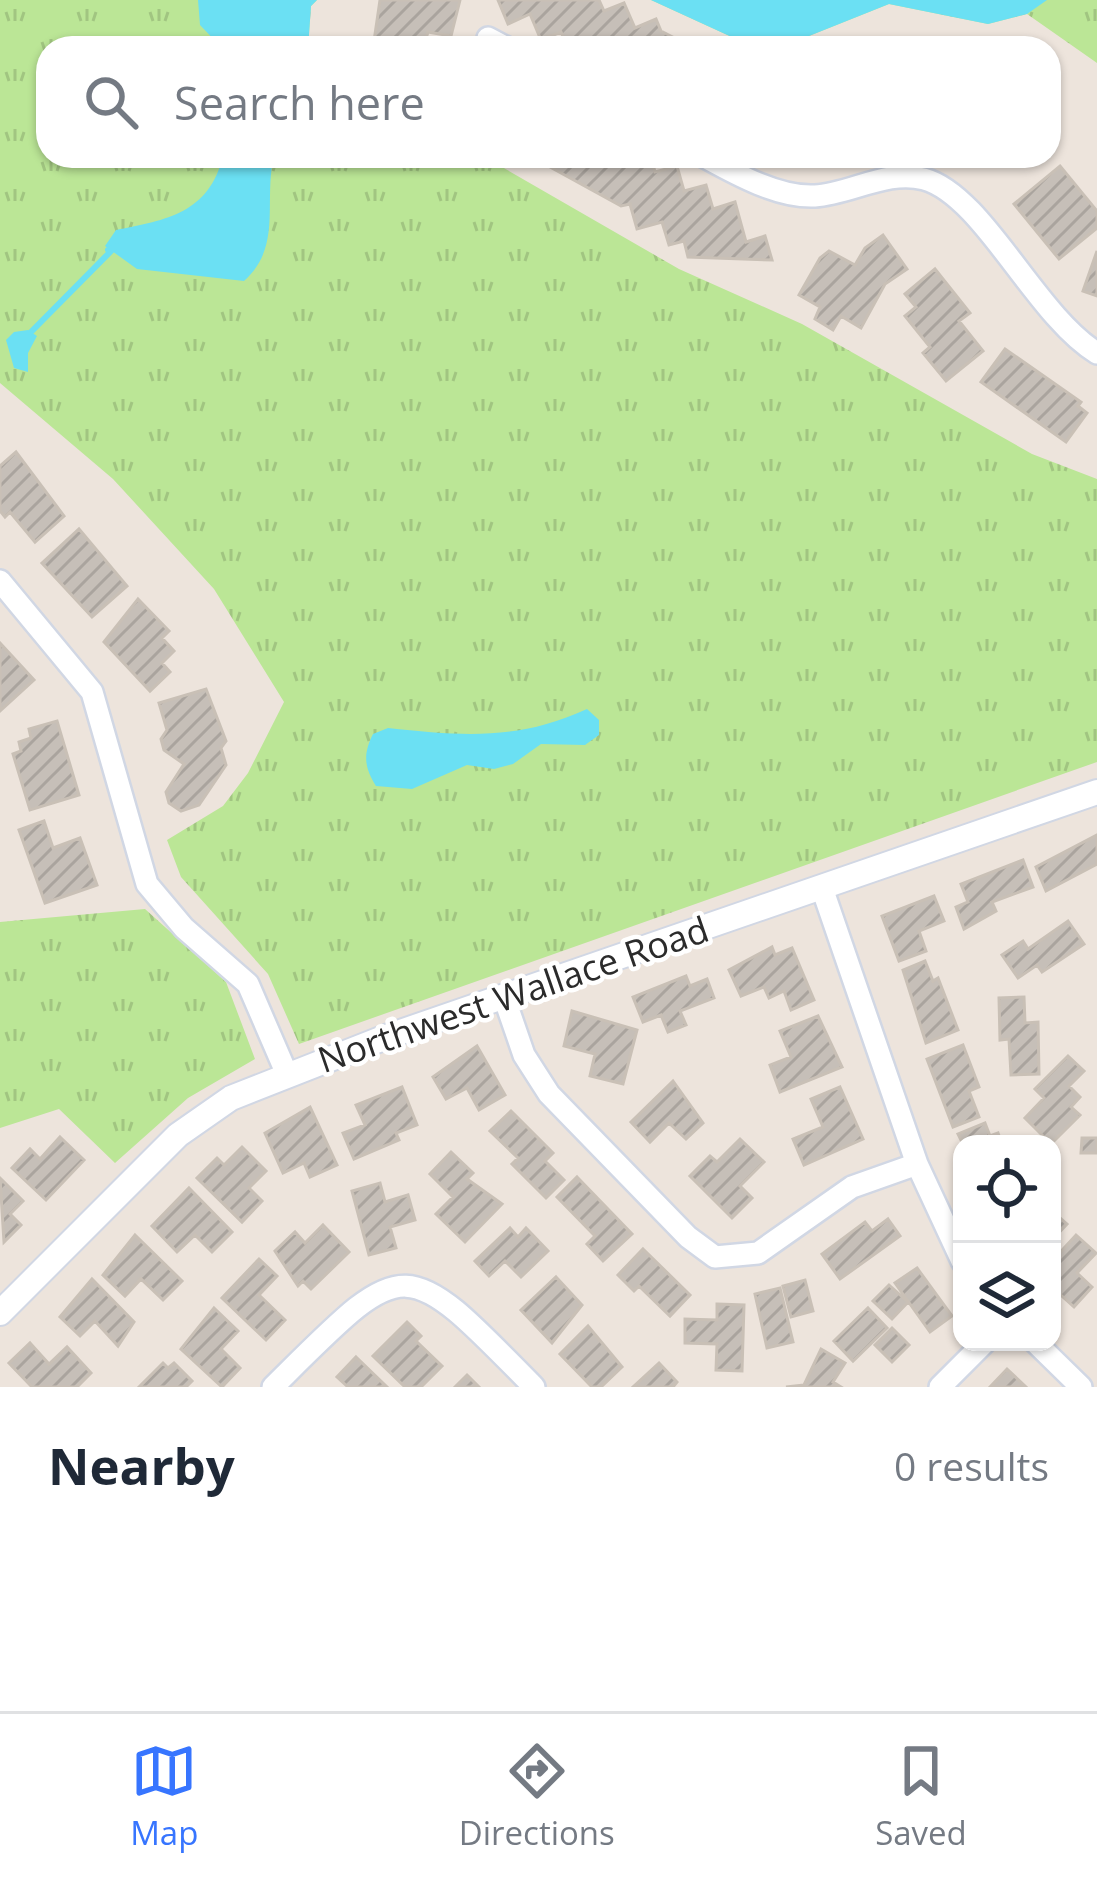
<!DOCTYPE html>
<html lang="en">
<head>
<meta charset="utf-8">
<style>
  body { margin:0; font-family:"Open Sans",sans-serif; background:#f2f2f3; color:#1f2937 }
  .controls { position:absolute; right:36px; bottom:36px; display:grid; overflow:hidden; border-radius:24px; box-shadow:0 3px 9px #0004 }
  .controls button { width:108px; height:108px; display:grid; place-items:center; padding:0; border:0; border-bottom:3px solid #e0e1e3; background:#fff; color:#1f2937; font:60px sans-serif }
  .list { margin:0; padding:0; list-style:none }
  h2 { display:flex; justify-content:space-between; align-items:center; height:156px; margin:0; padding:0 48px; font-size:51px }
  h2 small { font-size:39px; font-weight:400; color:#747a83 }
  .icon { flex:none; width:66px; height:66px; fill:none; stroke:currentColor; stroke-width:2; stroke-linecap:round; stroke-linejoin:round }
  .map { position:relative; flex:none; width:1097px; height:1387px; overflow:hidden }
  .search { position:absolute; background:#fff; box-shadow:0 3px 9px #0004; left:36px; right:36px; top:36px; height:132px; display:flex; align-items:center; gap:30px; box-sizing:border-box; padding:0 42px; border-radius:36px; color:#747a83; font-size:45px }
  .sheet { height:324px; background:#fff }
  nav { display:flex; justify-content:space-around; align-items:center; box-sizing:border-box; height:168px; border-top:3px solid #e0e1e3; background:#fff; font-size:33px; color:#747a83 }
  nav a { display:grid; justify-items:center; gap:6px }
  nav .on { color:#3775ff }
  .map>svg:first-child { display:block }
  .grass { fill:url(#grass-tufts) }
  .water { fill:#6be0f3 }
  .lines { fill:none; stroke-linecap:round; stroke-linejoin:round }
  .stream { stroke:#6be0f3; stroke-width:6 }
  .building { fill:url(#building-hatch); stroke:#c9c0b6; stroke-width:3 }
  .minor-casing { stroke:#d1d7e4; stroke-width:26 }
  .tertiary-casing { stroke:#d1d7e4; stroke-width:28 }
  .minor { stroke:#fff; stroke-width:21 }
  .tertiary { stroke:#fff; stroke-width:24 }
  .labels { text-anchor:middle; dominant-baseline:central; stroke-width:9; stroke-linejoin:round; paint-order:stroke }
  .street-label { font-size:36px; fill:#2b2b2b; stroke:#fff }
</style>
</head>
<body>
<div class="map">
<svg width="1097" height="1387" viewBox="0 0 1097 1387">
  <defs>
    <pattern id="grass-tufts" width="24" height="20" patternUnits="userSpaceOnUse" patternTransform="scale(3)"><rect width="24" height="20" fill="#bbe696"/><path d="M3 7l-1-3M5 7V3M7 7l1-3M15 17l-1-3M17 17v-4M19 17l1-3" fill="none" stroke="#a1c581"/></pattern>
    <pattern id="building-hatch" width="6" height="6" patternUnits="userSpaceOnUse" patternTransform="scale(3)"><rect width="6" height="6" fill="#c6bfb8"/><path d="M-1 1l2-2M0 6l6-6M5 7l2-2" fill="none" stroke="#aaa49e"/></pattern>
  </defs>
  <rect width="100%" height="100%" fill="#ede4dc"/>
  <!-- grass -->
  <path class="grass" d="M 0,0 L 317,0 L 311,6 L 308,48 L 48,48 L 48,156 L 483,156 L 679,269 L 802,324 L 1032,454 L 1097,479 L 1097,762 L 299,1044 L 268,974 L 181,877 L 167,840 L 223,806 L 248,773 L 284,702 L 214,589 L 113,479 L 0,383 Z
    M 651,0 L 1097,0 L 1097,63 L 1027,14 L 988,24 L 889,4 L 784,46 L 747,44 Z
    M 145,909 L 226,982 L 255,1059 L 188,1098 L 115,1163 L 59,1109 L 0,1128 L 0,922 Z"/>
  <!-- water -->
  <path class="water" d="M 198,0 L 317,0 L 311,6 L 308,48 L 222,48 L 200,25 Z
    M 651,0 L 1047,0 L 1027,14 L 988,24 L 889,4 L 784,46 L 747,44 Z
    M 223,156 L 274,156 C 263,201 283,246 244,281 L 137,269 L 105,246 L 116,230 C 167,220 209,213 223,156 Z
    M 28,330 L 37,336 L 28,353 L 28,372 L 14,368 L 6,340 L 14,332 Z
    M 587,709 L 599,720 L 599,735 L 585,745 L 541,744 L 513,764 L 494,769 L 467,765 L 412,789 L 376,786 C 364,767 363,754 373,734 L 388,728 C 463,736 517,741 587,709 Z"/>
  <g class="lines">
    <!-- stream -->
    <path class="stream" d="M 31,332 L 116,246 L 108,250"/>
  </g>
  <!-- building -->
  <path class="building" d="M 380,0 L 460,0 L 451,36 L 428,32 L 423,48 L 373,48 Z
    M 498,0 L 599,0 L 604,11 L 624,3 L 635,28 L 656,19 L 661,31 L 694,48 L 568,48 L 561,32 L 541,40 L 530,14 L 508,24 Z
    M 1049,87 L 1056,87 L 1050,153 L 1049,152 Z
    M 530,156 L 651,156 L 655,172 L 677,166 L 684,191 L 706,185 L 713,209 L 735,202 L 746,242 L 765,236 L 772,260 L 688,257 L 684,241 L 669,245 L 662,222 L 637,229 L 630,204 L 621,206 Z
    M 1060,166 L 1097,211 L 1097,228 L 1059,259 L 1014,204 Z
    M 883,235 L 907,269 L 885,284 L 861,328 L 841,316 L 833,330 L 815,319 L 820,307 L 799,295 L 820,258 L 829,251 L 855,265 L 865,248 Z
    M 1097,251 L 1097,296 L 1083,291 Z
    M 935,269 L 970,313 L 959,321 L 983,351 L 946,381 L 923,353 L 930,347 L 905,316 L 916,307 L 905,294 Z
    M 1005,349 L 1081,402 L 1078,406 L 1087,413 L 1066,442 L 981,382 Z
    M 16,452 L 64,516 L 35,542 L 10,512 L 5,517 L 0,511 L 0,466 Z
    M 79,529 L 127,586 L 92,617 L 42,563 Z
    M 138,599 L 169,631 L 162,638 L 174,651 L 162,663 L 170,672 L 150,691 L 104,642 Z
    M 0,643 L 34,680 L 0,711 Z
    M 206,689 L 226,741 L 221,748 L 226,765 L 199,805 L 181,811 L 169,803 L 166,792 L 184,764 L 164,750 L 161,739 L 167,730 L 159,703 Z
    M 57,721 L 79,795 L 30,810 L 13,754 L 21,751 L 19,742 L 31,738 L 29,729 Z
    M 44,821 L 53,848 L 80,838 L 97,885 L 45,903 L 19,830 Z
    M 1097,835 L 1097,864 L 1046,891 L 1036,867 Z
    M 1023,860 L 1033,887 L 992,902 L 996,911 L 964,929 L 956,907 L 968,902 L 961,884 Z
    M 934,896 L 944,921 L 919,931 L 926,951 L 899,961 L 882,916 Z
    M 1068,921 L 1084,944 L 1042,972 L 1037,965 L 1018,978 L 1002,955 L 1023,941 L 1028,949 Z
    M 772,947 L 775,955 L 792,948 L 814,1000 L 791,1010 L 784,991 L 769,998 L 764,987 L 741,996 L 729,970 Z
    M 925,961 L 933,981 L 938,978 L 958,1030 L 926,1043 L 903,970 Z
    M 686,976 L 690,986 L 707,979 L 714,998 L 680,1011 L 686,1025 L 668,1032 L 661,1015 L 643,1022 L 633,997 Z
    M 1024,997 L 1025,1023 L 1038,1022 L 1039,1074 L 1011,1075 L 1009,1039 L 1000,1040 L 999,998 Z
    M 572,1011 L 637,1030 L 623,1084 L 590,1076 L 595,1054 L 564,1046 Z
    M 818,1016 L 842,1067 L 780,1092 L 770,1065 L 791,1057 L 780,1031 Z
    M 963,1045 L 979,1087 L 969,1091 L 979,1117 L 953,1127 L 927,1059 Z
    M 477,1046 L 505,1095 L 479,1110 L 467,1088 L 446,1099 L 433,1077 Z
    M 1068,1056 L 1084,1071 L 1069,1086 L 1080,1097 L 1071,1107 L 1080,1115 L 1051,1144 L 1025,1118 L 1044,1098 L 1035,1089 Z
    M 673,1081 L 703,1123 L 686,1139 L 669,1123 L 650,1142 L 631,1122 Z
    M 402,1087 L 417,1125 L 396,1133 L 399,1140 L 354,1159 L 343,1133 L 365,1125 L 356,1105 Z
    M 840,1087 L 863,1139 L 804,1165 L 793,1139 L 823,1127 L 811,1099 Z
    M 310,1107 L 337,1165 L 310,1177 L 304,1163 L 283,1173 L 265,1133 Z
    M 511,1111 L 553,1153 L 545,1161 L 564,1180 L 546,1198 L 512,1164 L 518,1158 L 490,1131 Z
    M 985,1123 L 990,1136 L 998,1133 L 1002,1144 L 963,1144 L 958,1134 Z
    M 60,1137 L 84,1160 L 46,1200 L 12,1168 L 30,1149 L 40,1159 Z
    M 1082,1138 L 1097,1138 L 1097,1153 L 1081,1153 Z
    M 740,1139 L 764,1162 L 740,1186 L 752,1198 L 732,1218 L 690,1176 L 710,1156 L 717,1162 Z
    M 242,1147 L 266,1171 L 249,1188 L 262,1201 L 242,1222 L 197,1178 L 217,1158 L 224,1165 Z
    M 451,1152 L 473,1173 L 467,1179 L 502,1204 L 465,1242 L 436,1214 L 453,1197 L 430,1174 Z
    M 577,1177 L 632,1234 L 603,1261 L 587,1244 L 595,1236 L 557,1197 Z
    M 0,1178 L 23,1201 L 10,1214 L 21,1225 L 4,1242 Z
    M 380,1183 L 385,1202 L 408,1195 L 415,1220 L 390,1227 L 396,1248 L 369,1255 L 352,1191 Z
    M 189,1188 L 232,1232 L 212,1252 L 195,1235 L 177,1252 L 152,1226 Z
    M 1052,1211 L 1067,1224 L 1052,1240 Z
    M 888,1219 L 900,1236 L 840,1279 L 822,1254 L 865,1222 L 872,1231 Z
    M 323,1225 L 349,1252 L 311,1289 L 303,1281 L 298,1286 L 275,1251 L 295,1232 L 305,1243 Z
    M 510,1228 L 518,1237 L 526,1228 L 548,1251 L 521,1277 L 505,1261 L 489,1276 L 475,1261 Z
    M 135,1235 L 182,1281 L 163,1300 L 141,1279 L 125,1296 L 103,1275 Z
    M 1076,1235 L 1096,1253 L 1077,1273 L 1092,1287 L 1074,1307 L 1052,1287 L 1052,1261 Z
    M 643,1249 L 690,1295 L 670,1316 L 639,1286 L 634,1291 L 618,1275 Z
    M 259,1259 L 277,1276 L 259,1295 L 285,1320 L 266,1340 L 222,1298 Z
    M 917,1268 L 952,1316 L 930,1332 L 895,1283 Z
    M 556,1277 L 582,1305 L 552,1343 L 521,1310 Z
    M 92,1279 L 134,1322 L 118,1346 L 95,1321 L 80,1336 L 60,1317 Z
    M 805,1280 L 813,1311 L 791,1317 L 783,1286 Z
    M 889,1285 L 908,1302 L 892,1319 L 873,1301 Z
    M 780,1288 L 793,1342 L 767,1348 L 755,1294 Z
    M 717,1304 L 744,1305 L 742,1371 L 716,1370 L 717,1344 L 685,1343 L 685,1319 L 717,1320 Z
    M 214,1308 L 238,1331 L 221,1349 L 240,1368 L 222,1387 L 181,1349 Z
    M 868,1308 L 887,1328 L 853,1361 L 834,1341 Z
    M 407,1322 L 421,1336 L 416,1341 L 442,1366 L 421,1387 L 405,1387 L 373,1356 Z
    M 588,1326 L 622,1367 L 601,1387 L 592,1387 L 560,1354 Z
    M 892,1328 L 909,1345 L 892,1362 L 875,1345 Z
    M 30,1343 L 49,1364 L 67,1347 L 91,1373 L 77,1387 L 32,1387 L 9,1363 Z
    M 821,1349 L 845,1363 L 833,1382 L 841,1387 L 786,1387 L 804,1385 Z
    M 356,1357 L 387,1387 L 348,1387 L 337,1377 Z
    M 163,1363 L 168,1368 L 174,1363 L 192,1381 L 186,1387 L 139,1387 Z
    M 659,1363 L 677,1382 L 673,1387 L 633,1387 Z
    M 1007,1369 L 1026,1387 L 990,1387 Z
    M 467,1375 L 479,1387 L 455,1387 Z"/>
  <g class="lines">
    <defs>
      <path id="minor" d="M 488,38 L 507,48
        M 703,156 C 734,173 778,198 815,196 C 850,194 888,169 924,179 C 983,195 1035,315 1097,353
        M 0,581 L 92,692 L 147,884 L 184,928 L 248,984 L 286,1072
        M 822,888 L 917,1164 L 962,1261
        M 504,997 L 524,1055 L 549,1094 L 688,1237 L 715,1257 L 758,1253 L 852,1187 L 917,1164
        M 1035,1342 L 1081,1387
        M 273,1387 C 407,1254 401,1251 534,1387
        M 940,1387 L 985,1342"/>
      <path id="tertiary" d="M 0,1313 L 178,1135 L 231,1098 L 386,1037 L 1097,792"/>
    </defs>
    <!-- minor casing -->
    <use href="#minor" class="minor-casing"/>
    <!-- tertiary casing -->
    <use href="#tertiary" class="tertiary-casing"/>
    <!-- minor -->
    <use href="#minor" class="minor"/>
    <!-- tertiary -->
    <use href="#tertiary" class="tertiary"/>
  </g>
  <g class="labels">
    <!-- street labels -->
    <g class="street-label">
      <text transform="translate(513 994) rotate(-19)">Northwest Wallace Road</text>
    </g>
  </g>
</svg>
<div class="controls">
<button><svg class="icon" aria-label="locate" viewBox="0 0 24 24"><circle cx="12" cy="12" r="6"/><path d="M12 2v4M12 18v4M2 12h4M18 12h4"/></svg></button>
<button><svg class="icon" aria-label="layers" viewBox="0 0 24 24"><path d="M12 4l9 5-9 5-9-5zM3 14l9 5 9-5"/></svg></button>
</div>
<div class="search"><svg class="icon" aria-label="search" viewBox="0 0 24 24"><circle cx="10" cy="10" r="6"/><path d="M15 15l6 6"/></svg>Search here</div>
</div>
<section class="sheet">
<h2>Nearby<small>0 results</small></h2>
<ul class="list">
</ul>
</section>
<nav>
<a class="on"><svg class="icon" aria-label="map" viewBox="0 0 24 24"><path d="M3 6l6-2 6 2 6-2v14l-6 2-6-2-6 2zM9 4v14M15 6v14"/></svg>Map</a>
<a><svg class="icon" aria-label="directions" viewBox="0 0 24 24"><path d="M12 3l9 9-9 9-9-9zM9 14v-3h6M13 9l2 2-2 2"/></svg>Directions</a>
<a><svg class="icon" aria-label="saved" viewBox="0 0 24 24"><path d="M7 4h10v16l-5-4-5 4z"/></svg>Saved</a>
</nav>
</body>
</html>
